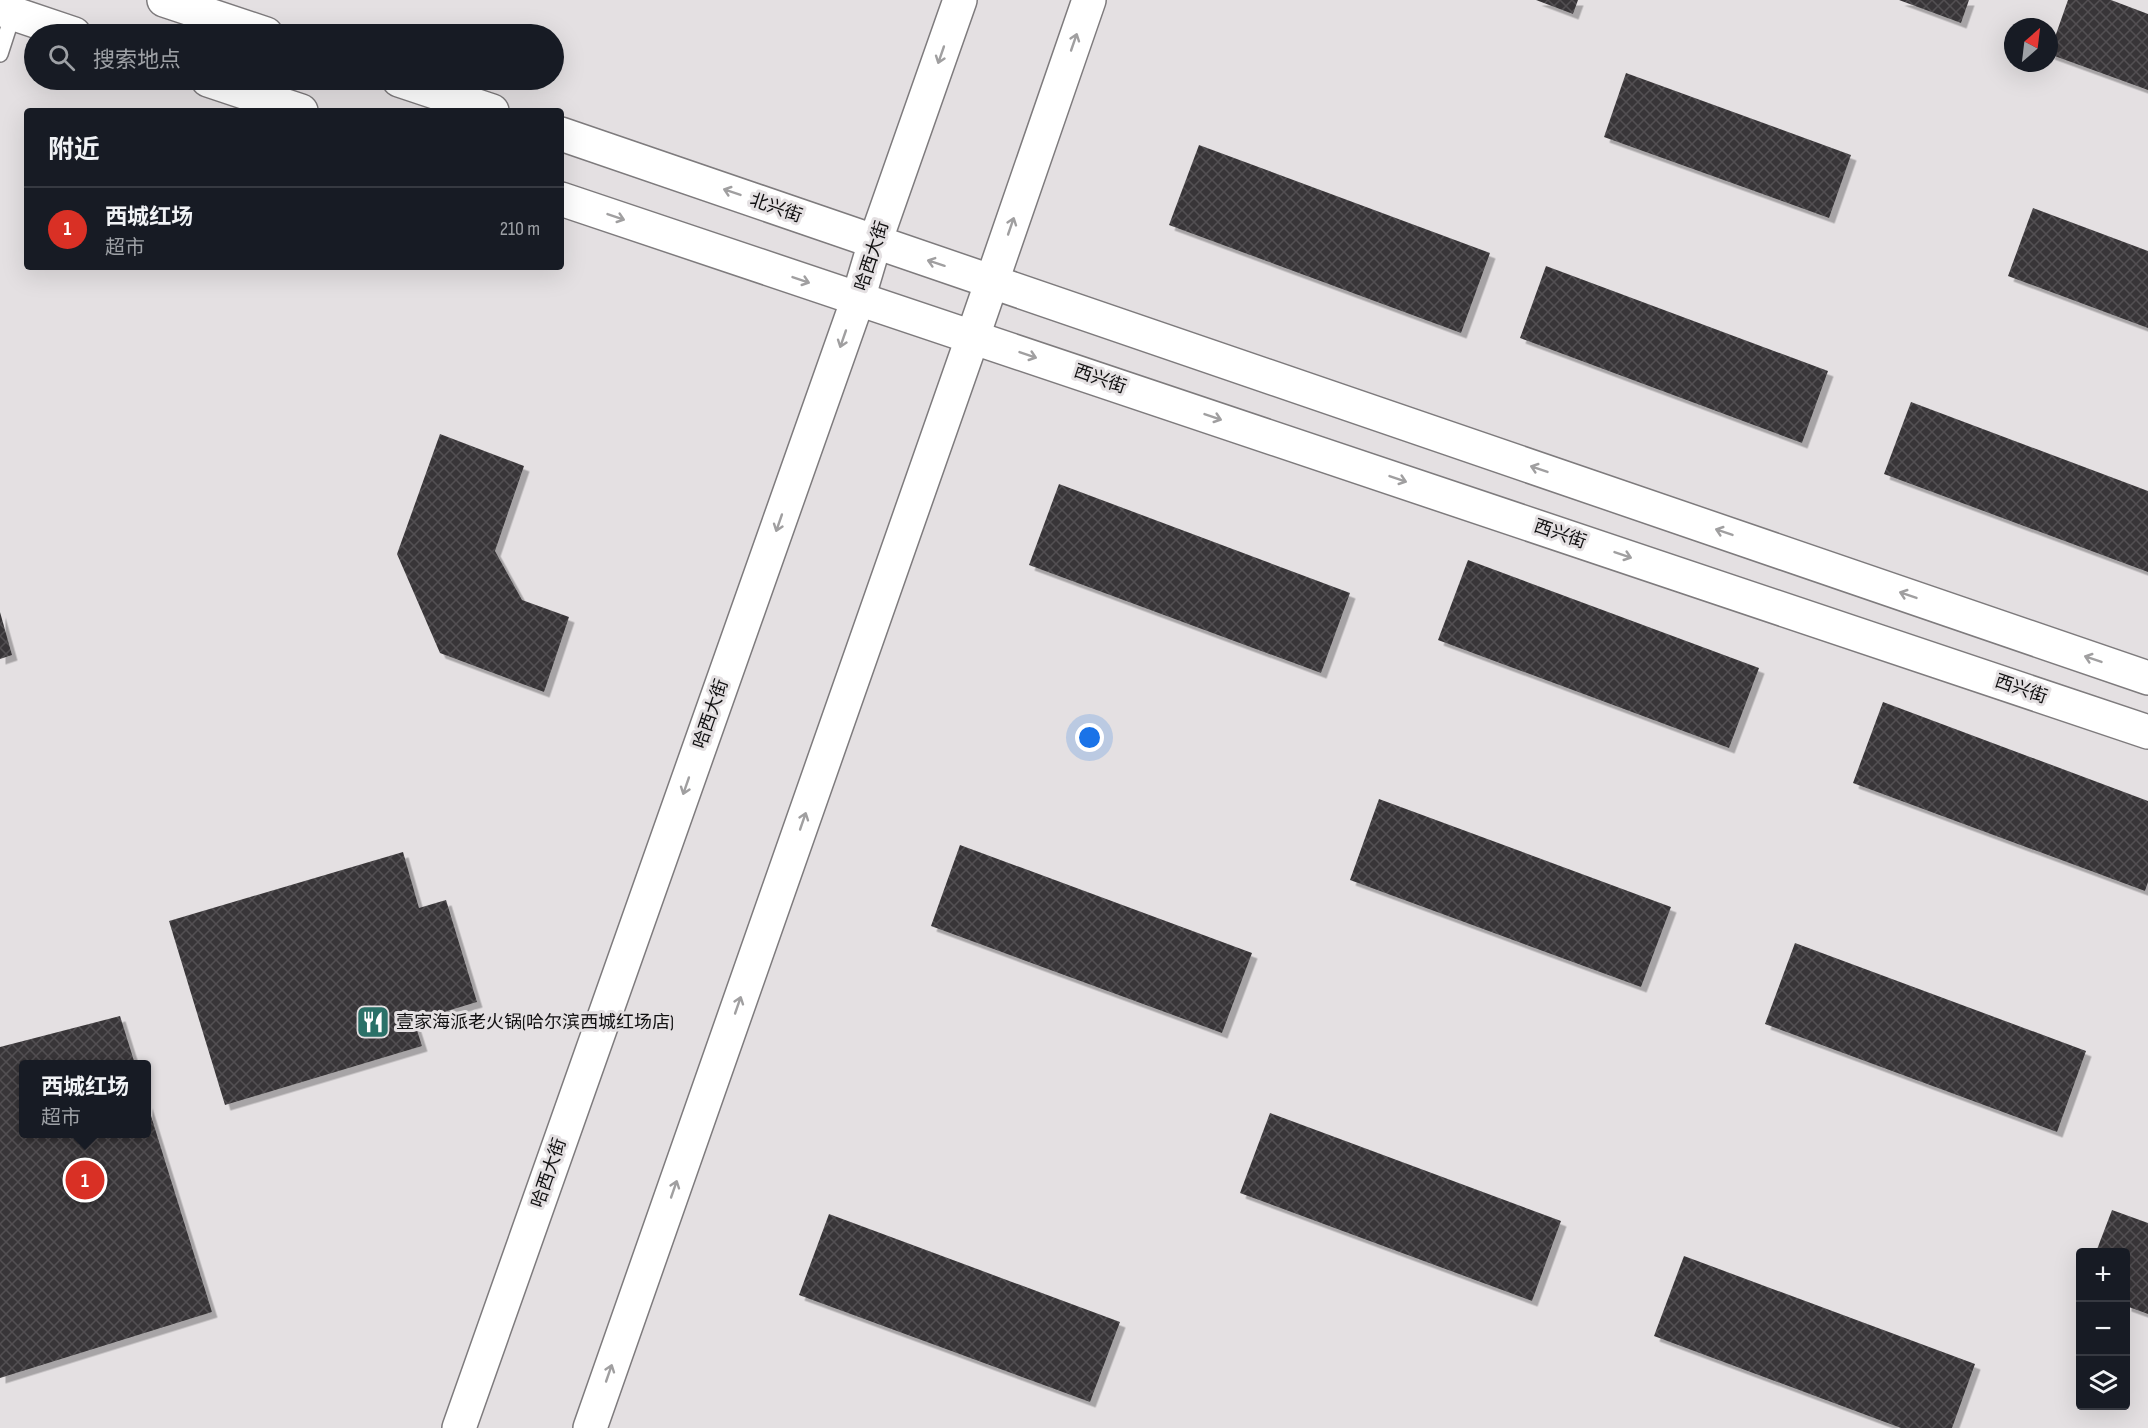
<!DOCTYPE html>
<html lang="zh">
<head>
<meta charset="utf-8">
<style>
  body { margin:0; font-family:"Sofia Sans Condensed","Noto Sans SC",sans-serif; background:#20242c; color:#f1f3f6 }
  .controls { position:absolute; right:18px; bottom:18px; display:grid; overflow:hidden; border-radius:6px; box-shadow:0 6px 24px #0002 }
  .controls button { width:54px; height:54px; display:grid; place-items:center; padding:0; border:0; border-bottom:2px solid #363941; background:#171b24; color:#f1f3f6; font:30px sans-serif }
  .compass { position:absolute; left:2004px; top:18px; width:54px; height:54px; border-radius:50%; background:#171b24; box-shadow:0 6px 24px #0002; rotate:28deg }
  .you { position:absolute; left:1090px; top:738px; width:21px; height:21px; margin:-15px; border:4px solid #fff; border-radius:50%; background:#1a73e8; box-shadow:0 0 0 9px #1a73e833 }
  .badge { display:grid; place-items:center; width:39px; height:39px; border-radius:50%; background:#d93025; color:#fff; font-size:20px; font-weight:700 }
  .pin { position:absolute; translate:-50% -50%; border:3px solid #fff; box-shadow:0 2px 6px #0006 }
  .popup { position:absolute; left:19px; top:1060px; width:132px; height:78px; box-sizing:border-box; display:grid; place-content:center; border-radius:6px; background:#171b24; filter:drop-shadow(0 2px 4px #0005); font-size:20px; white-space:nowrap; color:#9ea1a6 }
  .popup b { font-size:22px; color:#f1f3f6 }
  .popup::after { content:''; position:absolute; left:50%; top:100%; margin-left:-12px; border:12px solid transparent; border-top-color:#171b24 }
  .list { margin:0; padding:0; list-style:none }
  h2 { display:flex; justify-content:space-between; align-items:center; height:78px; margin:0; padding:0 24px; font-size:26px }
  h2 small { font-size:20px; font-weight:400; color:#9ea1a6 }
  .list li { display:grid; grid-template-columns:39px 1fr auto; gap:18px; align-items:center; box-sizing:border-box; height:84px; padding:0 24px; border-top:2px solid #363941 }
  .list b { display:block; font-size:22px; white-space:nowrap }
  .list p { margin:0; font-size:20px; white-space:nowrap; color:#9ea1a6 }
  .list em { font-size:20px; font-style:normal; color:#9ea1a6 }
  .icon { flex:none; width:33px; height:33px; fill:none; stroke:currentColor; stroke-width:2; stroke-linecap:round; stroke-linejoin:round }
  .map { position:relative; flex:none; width:2148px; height:1428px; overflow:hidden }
  .search { position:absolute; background:#171b24; box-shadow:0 6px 24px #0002; left:24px; top:24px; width:540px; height:66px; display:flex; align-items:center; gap:15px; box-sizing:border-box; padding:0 21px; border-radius:33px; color:#9ea1a6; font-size:22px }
  .panel { position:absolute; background:#171b24; box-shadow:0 6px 24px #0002; left:24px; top:108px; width:540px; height:162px; border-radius:6px }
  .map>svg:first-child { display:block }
  .building { fill:url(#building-cross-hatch); filter:url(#shadow) }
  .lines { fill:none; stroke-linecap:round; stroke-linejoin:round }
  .lane-casing { stroke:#7e7b7d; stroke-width:18 }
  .secondary-casing { stroke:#7e7b7d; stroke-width:36 }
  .primary-casing { stroke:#7e7b7d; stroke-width:36 }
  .lane { stroke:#fff; stroke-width:15 }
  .secondary { stroke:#fff; stroke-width:33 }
  .primary { stroke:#fff; stroke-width:33 }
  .oneway { stroke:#a09fa0 }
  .labels { text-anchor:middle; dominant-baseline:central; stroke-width:6; stroke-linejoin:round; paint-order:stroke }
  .street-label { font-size:18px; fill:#111011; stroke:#e4e0e2 }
  .poi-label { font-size:18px; fill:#111011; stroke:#e4e0e2; text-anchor:start }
</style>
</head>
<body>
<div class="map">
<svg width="2148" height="1428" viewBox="0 0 2148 1428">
  <defs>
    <pattern id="building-cross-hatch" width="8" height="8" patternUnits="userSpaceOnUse" patternTransform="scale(1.5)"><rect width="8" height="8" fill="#393638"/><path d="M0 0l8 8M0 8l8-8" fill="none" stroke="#525052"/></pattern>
    <filter id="shadow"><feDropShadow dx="5.5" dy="5.5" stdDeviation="0" flood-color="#0004"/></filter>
  </defs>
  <rect width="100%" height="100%" fill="#e4e0e2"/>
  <!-- building -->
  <path class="building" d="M 1536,0 L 1578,0 L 1573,14 Z
    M 1899,0 L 1969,0 L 1961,23 Z
    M 2068,0 L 2111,0 L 2148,14 L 2148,90 L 2049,54 Z
    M 1626,73 L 1851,155 L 1829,218 L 1604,137 Z
    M 1199,145 L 1490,253 L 1461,333 L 1169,225 Z
    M 2033,208 L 2148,251 L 2148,328 L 2008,276 Z
    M 1546,266 L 1828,371 L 1802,443 L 1520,338 Z
    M 1911,402 L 2148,491 L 2148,572 L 1884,474 Z
    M 440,434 L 524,466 L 495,551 L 522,600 L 569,617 L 544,692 L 440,653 L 397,554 Z
    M 1059,484 L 1350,593 L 1321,673 L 1029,565 Z
    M 1468,560 L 1759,668 L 1729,748 L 1438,640 Z
    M 0,612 L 12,655 L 0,659 Z
    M 1883,702 L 2148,801 L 2148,882 L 2145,891 L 1853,783 Z
    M 1379,799 L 1671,907 L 1641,987 L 1350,880 Z
    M 960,845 L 1252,953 L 1222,1033 L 931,926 Z
    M 403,852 L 419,908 L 446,900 L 477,1002 L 414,1021 L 422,1046 L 225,1105 L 169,921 Z
    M 1795,943 L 2086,1051 L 2057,1132 L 1765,1024 Z
    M 120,1016 L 135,1064 L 23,1064 L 23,1134 L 146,1134 L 147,1103 L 212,1312 L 0,1378 L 0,1047 Z
    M 1270,1113 L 1561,1221 L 1532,1301 L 1240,1193 Z
    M 2112,1210 L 2148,1223 L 2148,1314 L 2126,1306 L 2126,1252 L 2096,1252 Z
    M 829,1214 L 1120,1322 L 1090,1402 L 799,1295 Z
    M 1684,1256 L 1975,1364 L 1952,1428 L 1901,1428 L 1654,1336 Z"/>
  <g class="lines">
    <defs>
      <path id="lane" d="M 0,54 L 13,14"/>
      <path id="secondary" d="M 164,0 L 266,34
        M 0,9 L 74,34
        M 208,80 L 301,111
        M 399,80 L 492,111
        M 561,134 L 2148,678
        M 561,199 L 2148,732"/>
      <path id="primary" d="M 459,1428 L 858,299 L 875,242 L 960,0
        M 590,1428 L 973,336 L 1089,0"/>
    </defs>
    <!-- lane casing -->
    <use href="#lane" class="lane-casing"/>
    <!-- secondary casing -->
    <use href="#secondary" class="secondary-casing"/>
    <!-- primary casing -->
    <use href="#primary" class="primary-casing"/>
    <!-- lane -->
    <use href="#lane" class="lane"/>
    <!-- secondary -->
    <use href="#secondary" class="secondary"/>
    <!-- primary -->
    <use href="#primary" class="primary"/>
  </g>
  <!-- one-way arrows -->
  <defs><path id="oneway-shaft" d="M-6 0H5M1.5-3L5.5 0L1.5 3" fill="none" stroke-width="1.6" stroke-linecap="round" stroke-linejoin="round" transform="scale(1.5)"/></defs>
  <g class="oneway">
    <use href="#oneway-shaft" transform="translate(1074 42) rotate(-71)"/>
    <use href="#oneway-shaft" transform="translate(941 55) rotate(109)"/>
    <use href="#oneway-shaft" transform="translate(732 192) rotate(-161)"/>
    <use href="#oneway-shaft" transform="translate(616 217) rotate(19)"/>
    <use href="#oneway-shaft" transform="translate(1011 226) rotate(-71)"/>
    <use href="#oneway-shaft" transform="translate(936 263) rotate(-162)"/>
    <use href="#oneway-shaft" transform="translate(801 280) rotate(19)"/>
    <use href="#oneway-shaft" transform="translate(843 339) rotate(109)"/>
    <use href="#oneway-shaft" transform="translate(1028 355) rotate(19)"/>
    <use href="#oneway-shaft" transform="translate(1213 417) rotate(19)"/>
    <use href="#oneway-shaft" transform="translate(1539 469) rotate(-161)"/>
    <use href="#oneway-shaft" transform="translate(1398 479) rotate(19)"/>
    <use href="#oneway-shaft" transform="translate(779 523) rotate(109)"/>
    <use href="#oneway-shaft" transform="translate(1724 532) rotate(-161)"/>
    <use href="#oneway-shaft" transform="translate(1623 555) rotate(19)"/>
    <use href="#oneway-shaft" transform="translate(1908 595) rotate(-161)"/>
    <use href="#oneway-shaft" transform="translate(2093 659) rotate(-161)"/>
    <use href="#oneway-shaft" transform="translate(686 786) rotate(109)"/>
    <use href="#oneway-shaft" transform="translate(803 821) rotate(-71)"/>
    <use href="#oneway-shaft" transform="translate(738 1005) rotate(-71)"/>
    <use href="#oneway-shaft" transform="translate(674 1189) rotate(-71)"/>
    <use href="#oneway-shaft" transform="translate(609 1373) rotate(-71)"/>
  </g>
  <!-- icons -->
  <defs>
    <symbol id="restaurant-square" viewBox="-11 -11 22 22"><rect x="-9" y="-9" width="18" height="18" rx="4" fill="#2a7168" stroke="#e4e0e2"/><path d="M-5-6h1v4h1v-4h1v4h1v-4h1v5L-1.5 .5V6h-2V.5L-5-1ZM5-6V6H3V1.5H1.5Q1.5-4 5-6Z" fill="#fff"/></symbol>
  </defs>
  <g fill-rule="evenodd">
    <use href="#restaurant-square" x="354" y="1003" width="38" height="38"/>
  </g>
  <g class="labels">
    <!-- street labels -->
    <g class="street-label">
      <text transform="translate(776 208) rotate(19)">北兴街</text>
      <text transform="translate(872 256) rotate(-72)">哈西大街</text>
      <text transform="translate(1100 379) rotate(19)">西兴街</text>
      <text transform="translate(1560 534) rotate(19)">西兴街</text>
      <text transform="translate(2021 689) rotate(19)">西兴街</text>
      <text transform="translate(711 714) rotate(-71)">哈西大街</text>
      <text transform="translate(549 1173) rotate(-71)">哈西大街</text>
    </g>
    <!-- poi labels -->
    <g class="poi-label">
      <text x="396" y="1022">壹家海派老火锅(哈尔滨西城红场店)</text>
    </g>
  </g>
</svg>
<div class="controls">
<button>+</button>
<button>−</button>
<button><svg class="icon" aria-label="layers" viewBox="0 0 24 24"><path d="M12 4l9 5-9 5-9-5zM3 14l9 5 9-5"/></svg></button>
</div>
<svg class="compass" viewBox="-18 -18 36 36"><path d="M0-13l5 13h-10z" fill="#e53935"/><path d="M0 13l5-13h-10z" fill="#9ea1a6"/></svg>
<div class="you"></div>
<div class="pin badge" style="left:85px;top:1180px">1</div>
<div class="popup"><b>西城红场</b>超市</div>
<div class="search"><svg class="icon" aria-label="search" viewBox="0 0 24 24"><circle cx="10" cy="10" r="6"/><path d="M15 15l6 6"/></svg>搜索地点</div>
<section class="panel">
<h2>附近<small></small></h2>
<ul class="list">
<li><span class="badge">1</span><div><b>西城红场</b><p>超市</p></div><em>210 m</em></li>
</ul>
</section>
</div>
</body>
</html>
